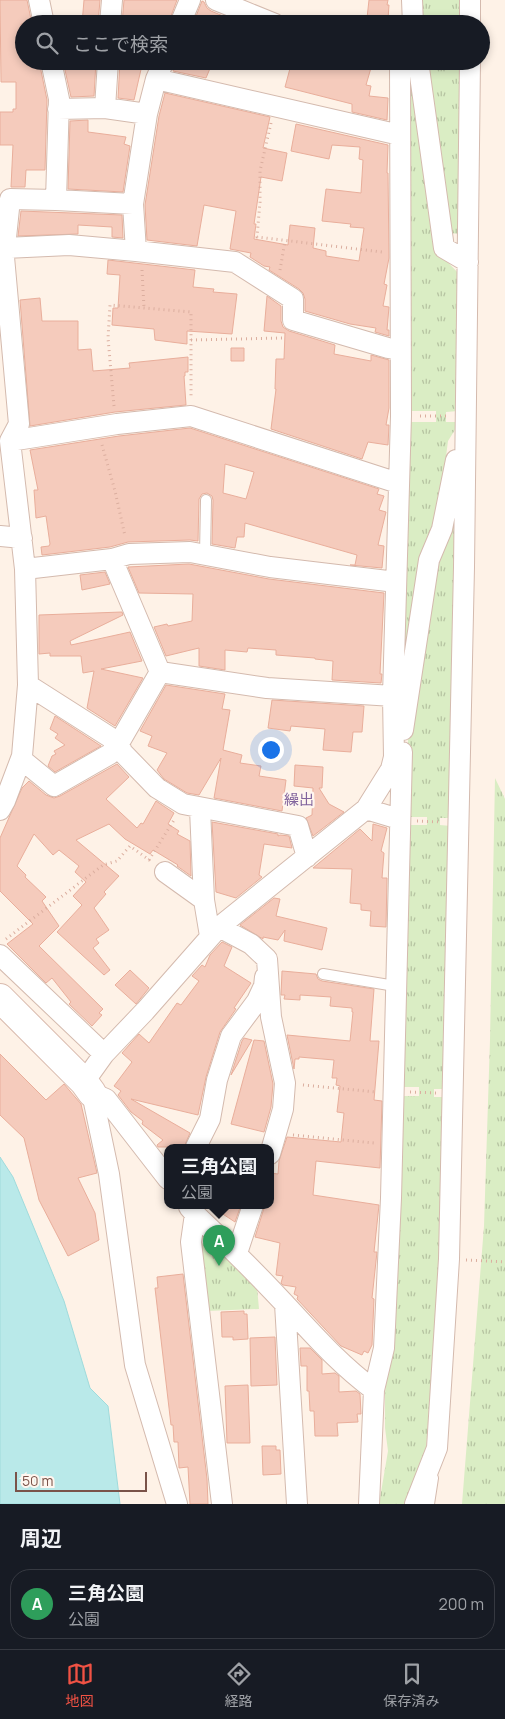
<!DOCTYPE html>
<html lang="ja">
<head>
<meta charset="utf-8">
<style>
  body { margin:0; font-family:Manrope,"Noto Sans JP",sans-serif; background:#242831; color:#f1f3f6 }
  .scale { position:absolute; left:15px; bottom:12px; width:132px; box-sizing:border-box; padding-left:5px; border:2px solid #7a5349; border-top:0; font-size:14px; line-height:18px; white-space:nowrap; color:#7a5349; -webkit-text-stroke:4px #fff6ef; paint-order:stroke }
  .you { position:absolute; left:270px; top:749px; width:18px; height:18px; margin:-12px; border:4px solid #fff; border-radius:50%; background:#1a73e8; box-shadow:0 0 0 8px #1a73e833 }
  .badge { display:grid; place-items:center; width:32px; height:32px; border-radius:50%; background:#f05244; color:#fff; font-size:16px; font-weight:700 }
  .pin { position:absolute; translate:-50% -41px; filter:drop-shadow(0 1px 2px #0008) }
  .pin::after { content:''; position:absolute; top:26px; width:18px; height:15px; background:inherit; clip-path:polygon(0 0,100% 0,50% 100%) }
  .popup { position:absolute; left:164px; top:1144px; width:110px; height:65px; box-sizing:border-box; display:grid; place-content:center; border-radius:10px; background:#171b24; filter:drop-shadow(0 1px 4px #0005); font-size:16px; white-space:nowrap; color:#9ea1a6 }
  .popup b { font-size:19px; color:#f1f3f6 }
  .popup::after { content:''; position:absolute; left:50%; top:100%; margin-left:-10px; border:10px solid transparent; border-top-color:#171b24 }
  .list { margin:0; padding:0; list-style:none }
  h2 { display:flex; justify-content:space-between; align-items:center; height:65px; margin:0; padding:0 20px; font-size:21px }
  h2 small { font-size:16px; font-weight:400; color:#9ea1a6 }
  .list li { display:grid; grid-template-columns:32px 1fr auto; gap:15px; align-items:center; box-sizing:border-box; height:70px; margin:0 10px 10px; padding:0 10px; border:1px solid #363941; border-radius:20px }
  .list b { display:block; font-size:19px; white-space:nowrap }
  .list p { margin:0; font-size:16px; white-space:nowrap; color:#9ea1a6 }
  .list em { font-size:16px; font-style:normal; color:#9ea1a6 }
  .icon { flex:none; width:28px; height:28px; fill:none; stroke:currentColor; stroke-width:2; stroke-linecap:round; stroke-linejoin:round }
  .map { position:relative; flex:none; width:505px; height:1504px; overflow:hidden }
  .search { position:absolute; background:#171b24; box-shadow:0 2px 8px #0003; left:15px; right:15px; top:15px; height:55px; display:flex; align-items:center; gap:12px; box-sizing:border-box; padding:0 18px; border-radius:28px; color:#9ea1a6; font-size:19px }
  .sheet { height:145px; background:#171b24 }
  nav { display:flex; justify-content:space-around; align-items:center; box-sizing:border-box; height:70px; border-top:1px solid #363941; background:#171b24; font-size:14px; color:#9ea1a6 }
  nav a { display:grid; justify-items:center; gap:2px }
  nav .on { color:#f05244 }
  .map>svg:first-child { display:block }
  .grass { fill:url(#grass-tufts) }
  .water { fill:#b9e9e9; stroke:#9fdbdc }
  .building { fill:#f5cbbc; stroke:#e9ae9b; fill-rule:evenodd }
  .lines { fill:none; stroke-linecap:round; stroke-linejoin:round }
  .service-casing { stroke:#d4baae; stroke-width:12 }
  .minor-casing { stroke:#d4baae; stroke-width:22 }
  .secondary-casing { stroke:#d9baad; stroke-width:30 }
  .path { stroke:#dbae9f; stroke-width:3; stroke-dasharray:1 4; stroke-linecap:butt }
  .service { stroke:#fff; stroke-width:10 }
  .minor { stroke:#fff; stroke-width:20 }
  .secondary { stroke:#fff; stroke-width:28 }
  .labels { text-anchor:middle; dominant-baseline:central; stroke-width:4.5; stroke-linejoin:round; paint-order:stroke }
  .neighbourhood-label { font-size:15px; fill:#82649d; stroke:#fff6ef }
</style>
</head>
<body>
<div class="map">
<svg width="505" height="1504" viewBox="0 0 505 1504">
  <defs>
    <pattern id="grass-tufts" width="24" height="20" patternUnits="userSpaceOnUse" patternTransform="scale(1.25)"><rect width="24" height="20" fill="#daedc4"/><path d="M3 7l-1-3M5 7V3M7 7l1-3M15 17l-1-3M17 17v-4M19 17l1-3" fill="none" stroke="#b6c3a1"/></pattern>
  </defs>
  <rect width="100%" height="100%" fill="#fef2e7"/>
  <!-- grass -->
  <path class="grass" d="M 418,0 L 463,0 L 463,24 L 419,24 Z
    M 408,61 L 436,250 L 462,277 L 458,411 L 446,412 L 446,422 L 458,422 L 458,425 L 448,441 L 437,527 L 403,706 L 408,422 L 436,422 L 436,411 L 409,411 Z
    M 424,61 L 464,61 L 464,234 L 447,233 Z
    M 456,471 L 451,818 L 440,818 L 440,825 L 451,826 L 445,1089 L 434,1089 L 434,1097 L 445,1097 L 441,1251 L 426,1449 L 406,1504 L 379,1504 L 388,1451 L 385,1428 L 385,1392 L 388,1372 L 402,1096 L 419,1096 L 419,1087 L 403,1087 L 407,825 L 427,825 L 427,817 L 407,817 L 408,735 L 434,561 Z
    M 495,778 L 505,799 L 505,1504 L 462,1504 L 484,1226 L 490,1040 Z
    M 209,1239 L 257,1287 L 259,1309 L 206,1311 L 199,1246 Z"/>
  <!-- water -->
  <path class="water" d="M 0,1157 L 13,1177 L 64,1301 L 90,1388 L 108,1406 L 120,1504 L 0,1504 Z"/>
  <!-- building -->
  <path class="building" d="M 0,0 L 27,0 L 32,24 L 21,24 L 24,61 L 39,61 L 47,100 L 45,170 L 26,170 L 25,187 L 11,187 L 13,145 L 0,145 L 0,112 L 13,112 L 13,109 L 16,109 L 16,82 L 1,82 Z
    M 84,0 L 100,0 L 98,24 L 82,24 Z
    M 124,0 L 177,0 L 168,24 L 122,24 Z
    M 369,0 L 388,0 L 387,5 L 389,5 L 388,19 L 367,18 Z
    M 202,1 L 204,2 L 207,8 L 211,11 L 223,16 L 220,24 L 193,24 Z
    M 63,61 L 96,61 L 94,96 L 71,97 Z
    M 120,61 L 142,65 L 134,100 L 118,98 Z
    M 176,61 L 200,61 L 211,66 L 206,78 L 173,71 Z
    M 292,61 L 373,61 L 366,85 L 371,86 L 369,96 L 388,98 L 387,120 L 352,112 L 352,104 L 285,87 Z
    M 165,93 L 270,117 L 263,148 L 287,153 L 282,181 L 261,177 L 254,224 L 256,224 L 254,239 L 288,245 L 290,225 L 315,228 L 313,248 L 326,251 L 326,256 L 359,261 L 364,228 L 350,227 L 351,224 L 322,221 L 326,189 L 361,193 L 363,160 L 359,159 L 360,147 L 332,145 L 329,159 L 291,151 L 296,124 L 388,145 L 387,173 L 388,173 L 389,258 L 384,284 L 387,285 L 383,306 L 389,307 L 387,330 L 389,330 L 389,336 L 375,332 L 376,328 L 350,324 L 305,311 L 305,299 L 303,293 L 299,289 L 269,270 L 270,267 L 264,266 L 250,257 L 251,253 L 230,249 L 236,211 L 204,205 L 197,246 L 147,240 L 145,205 L 159,116 Z
    M 88,120 L 88,132 L 126,137 L 124,144 L 130,146 L 123,192 L 68,189 L 70,121 Z
    M 21,211 L 122,215 L 123,238 L 112,237 L 112,227 L 78,225 L 78,234 L 18,236 Z
    M 108,260 L 195,270 L 193,287 L 214,289 L 213,292 L 237,294 L 232,334 L 187,331 L 187,344 L 155,340 L 154,329 L 112,325 L 113,308 L 118,308 L 120,275 L 107,274 Z
    M 267,296 L 281,306 L 281,321 L 283,327 L 289,331 L 335,345 L 334,354 L 371,361 L 371,355 L 389,360 L 389,408 L 386,425 L 389,425 L 388,445 L 368,442 L 362,459 L 271,429 L 276,389 L 275,389 L 276,359 L 284,359 L 285,333 L 264,331 Z
    M 40,298 L 42,321 L 78,321 L 78,350 L 91,349 L 93,371 L 130,368 L 129,363 L 188,357 L 188,372 L 185,372 L 185,376 L 184,376 L 186,405 L 115,412 L 30,426 L 20,300 Z
    M 231,348 L 244,348 L 244,361 L 231,361 Z
    M 190,428 L 379,489 L 377,494 L 384,496 L 379,510 L 386,512 L 378,545 L 384,546 L 382,568 L 350,565 L 355,565 L 357,555 L 245,523 L 244,537 L 237,537 L 235,548 L 212,544 L 213,500 L 212,496 L 207,493 L 202,494 L 199,499 L 198,541 L 190,540 L 128,542 L 110,547 L 42,555 L 41,547 L 49,546 L 50,544 L 46,516 L 36,518 L 34,490 L 38,490 L 30,450 L 119,436 ZM 225,464 L 254,472 L 246,499 L 223,493 Z
    M 189,564 L 269,579 L 384,593 L 380,674 L 382,674 L 381,683 L 332,680 L 333,661 L 315,659 L 315,658 L 276,655 L 276,650 L 248,648 L 247,652 L 225,650 L 225,670 L 199,666 L 199,648 L 166,656 L 154,627 L 167,624 L 168,626 L 192,621 L 193,594 L 139,593 L 128,567 Z
    M 105,572 L 110,584 L 82,590 L 80,575 Z
    M 122,612 L 123,615 L 70,641 L 71,645 L 130,632 L 142,661 L 101,669 L 143,678 L 115,726 L 87,708 L 94,671 L 83,673 L 81,656 L 50,656 L 50,653 L 39,654 L 39,615 Z
    M 166,685 L 225,694 L 222,709 L 230,710 L 223,750 L 242,755 L 240,763 L 261,766 L 259,776 L 286,780 L 282,811 L 214,798 L 221,758 L 199,795 L 187,793 L 164,779 L 157,770 L 167,753 L 148,746 L 152,736 L 140,731 Z
    M 272,700 L 364,706 L 362,732 L 353,732 L 351,752 L 323,750 L 325,729 L 291,726 L 290,731 L 268,728 Z
    M 55,716 L 101,746 L 55,772 L 48,766 L 52,756 L 56,754 L 54,751 L 65,745 L 55,738 L 58,734 L 50,729 Z
    M 117,764 L 129,777 L 106,799 L 137,828 L 141,823 L 143,824 L 156,801 L 174,813 L 168,824 L 179,831 L 177,834 L 190,841 L 191,876 L 177,866 L 178,865 L 153,850 L 150,854 L 125,839 L 109,824 L 76,840 L 119,876 L 104,892 L 106,894 L 94,908 L 109,930 L 96,939 L 99,943 L 93,948 L 110,970 L 104,975 L 57,932 L 82,905 L 73,896 L 86,882 L 75,872 L 79,866 L 59,850 L 53,855 L 34,834 L 17,866 L 26,875 L 25,877 L 46,897 L 42,901 L 59,926 L 39,946 L 103,1009 L 99,1013 L 102,1015 L 92,1026 L 69,1004 L 71,1002 L 52,978 L 46,983 L 7,944 L 33,924 L 0,891 L 0,838 L 22,788 L 29,781 L 46,795 L 54,798 L 60,796 Z
    M 295,765 L 323,767 L 322,788 L 319,788 L 329,804 L 344,812 L 313,836 L 306,818 L 312,815 L 313,788 L 294,786 Z
    M 212,822 L 278,834 L 278,836 L 280,835 L 289,836 L 292,848 L 264,844 L 259,875 L 262,877 L 236,898 L 216,892 Z
    M 373,824 L 387,828 L 381,851 L 384,853 L 382,878 L 387,878 L 386,927 L 370,926 L 371,911 L 361,910 L 361,904 L 350,903 L 352,869 L 313,868 L 360,829 L 372,841 Z
    M 274,898 L 280,899 L 276,916 L 327,928 L 322,950 L 284,941 L 285,930 L 278,940 L 263,937 L 263,939 L 240,925 Z
    M 222,942 L 232,947 L 224,966 L 251,983 L 234,1008 L 236,1009 L 220,1032 L 206,1077 L 198,1115 L 131,1099 L 190,1133 L 184,1147 L 158,1147 L 157,1145 L 163,1140 L 142,1124 L 143,1121 L 131,1112 L 118,1095 L 121,1091 L 114,1086 L 132,1062 L 122,1053 L 139,1034 L 149,1043 L 177,1003 L 181,1005 L 199,981 L 192,976 L 202,965 L 205,967 L 210,955 Z
    M 130,970 L 149,988 L 136,1004 L 115,985 Z
    M 282,971 L 316,974 L 318,979 L 322,981 L 374,989 L 370,1041 L 379,1041 L 374,1100 L 382,1101 L 380,1168 L 316,1161 L 313,1195 L 379,1205 L 374,1252 L 377,1252 L 372,1298 L 374,1299 L 372,1345 L 368,1353 L 364,1351 L 362,1355 L 341,1346 L 325,1329 L 297,1299 L 298,1296 L 294,1294 L 296,1287 L 283,1285 L 281,1283 L 283,1276 L 276,1275 L 280,1243 L 255,1237 L 265,1205 L 270,1205 L 270,1173 L 278,1174 L 279,1161 L 287,1137 L 341,1142 L 344,1113 L 337,1112 L 340,1086 L 336,1085 L 337,1078 L 332,1078 L 334,1060 L 299,1057 L 299,1059 L 295,1059 L 294,1069 L 287,1035 L 350,1041 L 353,1012 L 352,1012 L 352,1008 L 330,1006 L 331,997 L 300,995 L 300,1000 L 284,999 L 285,995 L 281,995 Z
    M 244,1038 L 252,1040 L 231,1075 L 242,1041 Z
    M 254,1040 L 264,1041 L 273,1084 L 271,1107 L 264,1132 L 231,1124 Z
    M 0,1054 L 46,1100 L 64,1084 L 81,1104 L 97,1173 L 78,1178 L 95,1213 L 99,1240 L 68,1256 L 39,1200 L 24,1138 L 0,1115 Z
    M 209,1205 L 241,1205 L 235,1222 Z
    M 183,1274 L 207,1479 L 208,1504 L 190,1504 L 188,1467 L 179,1468 L 178,1442 L 174,1442 L 173,1425 L 171,1425 L 155,1288 L 158,1288 L 157,1277 Z
    M 244,1311 L 244,1314 L 247,1314 L 248,1339 L 233,1340 L 233,1337 L 222,1337 L 221,1312 Z
    M 275,1337 L 277,1385 L 251,1386 L 250,1338 Z
    M 300,1348 L 310,1348 L 322,1360 L 322,1374 L 335,1373 L 339,1376 L 339,1392 L 356,1391 L 360,1394 L 361,1414 L 357,1414 L 358,1422 L 337,1423 L 338,1436 L 315,1436 L 314,1411 L 310,1411 L 309,1391 L 307,1391 L 307,1366 L 301,1366 Z
    M 248,1385 L 250,1443 L 227,1443 L 225,1386 Z
    M 262,1446 L 276,1446 L 276,1450 L 280,1450 L 281,1474 L 263,1475 Z"/>
  <g class="lines">
    <defs>
      <path id="service" d="M 205,555 L 206,500
        M 323,974 L 395,986
        M 429,1504 L 433,1478"/>
      <path id="minor" d="M 39,0 L 44,24
        M 216,0 L 275,24
        M 412,0 L 413,24
        M 470,0 L 470,24
        M 110,24 L 112,0
        M 180,24 L 190,0
        M 418,61 L 444,248 L 468,262
        M 156,79 L 400,135
        M 105,108 L 108,61
        M 58,109 L 105,108 L 147,114
        M 56,200 L 133,204
        M 5,248 L 69,245 L 136,251 L 235,262 L 293,299 L 293,320 L 388,348 L 400,350
        M 136,251 L 133,204 L 147,114 L 156,79 L 164,61
        M 10,441 L 117,424 L 191,416 L 398,483
        M 0,536 L 22,538
        M 25,569 L 112,559 L 129,554 L 190,552 L 270,567 L 396,582
        M 160,672 L 267,688 L 393,696
        M 28,685 L 119,743 L 122,752 L 157,788 L 183,804 L 298,826 L 307,857
        M 403,730 L 429,560 L 442,529 L 456,460
        M 21,759 L 54,786 L 110,754 L 119,743 L 160,672 L 112,559
        M 200,809 L 204,900 L 210,936
        M 366,809 L 399,819
        M 0,810 L 5,801 L 22,756 L 28,685 L 25,569 L 10,441 L 19,424 L 4,257 L 10,199 L 56,200 L 59,99 L 51,61
        M 165,872 L 204,900
        M 219,927 L 251,944 L 267,959 L 271,1017 L 285,1083 L 283,1109 L 270,1154
        M 0,955 L 104,1054
        M 84,1082 L 104,1054 L 145,1011 L 219,927 L 366,809 L 391,769 L 394,757 L 393,696 L 401,416 L 400,61
        M 92,1093 L 109,1174 L 135,1365 L 177,1504
        M 92,1093 L 106,1099 L 168,1179
        M 196,1147 L 210,1119 L 217,1080 L 231,1036 L 257,1001 L 264,986 L 265,977
        M 189,1207 L 195,1214 C 226,1243 255,1272 284,1303 C 314,1335 338,1363 374,1390
        M 195,1214 L 191,1242 L 222,1504
        M 237,1253 L 253,1205
        M 285,1304 L 297,1504
        M 369,1504 L 374,1390 L 384,1348 L 391,1198 L 402,752
        M 415,1504 L 437,1448 L 449,1259 L 464,567 L 470,61"/>
      <path id="secondary" d="M 0,998 L 84,1082 L 92,1093"/>
    </defs>
    <!-- service casing -->
    <use href="#service" class="service-casing"/>
    <!-- minor casing -->
    <use href="#minor" class="minor-casing"/>
    <!-- secondary casing -->
    <use href="#secondary" class="secondary-casing"/>
    <!-- path -->
    <path class="path" d="M 271,123 L 260,171 L 260,202 L 257,237 L 382,252
      M 142,270 L 144,308
      M 280,270 L 285,241
      M 191,340 L 282,338 L 284,335
      M 114,406 L 108,338 L 110,305 L 191,312 L 191,398
      M 420,416 L 448,416
      M 102,445 L 115,491 L 125,536
      M 417,821 L 441,822
      M 149,860 L 174,820
      M 6,939 L 103,865 L 117,861 L 130,846 L 152,862
      M 303,1085 L 376,1092
      M 410,1092 L 436,1093
      M 293,1135 L 374,1143
      M 466,1260 L 505,1262"/>
    <!-- service -->
    <use href="#service" class="service"/>
    <!-- minor -->
    <use href="#minor" class="minor"/>
    <!-- secondary -->
    <use href="#secondary" class="secondary"/>
  </g>
  <g class="labels">
    <!-- neighbourhood labels -->
    <g class="neighbourhood-label">
      <text x="299" y="799">繰出</text>
    </g>
  </g>
</svg>
<div class="scale">50 m</div>
<div class="you"></div>
<div class="pin badge" style="left:219px;top:1266px;background:#2e9e5b">A</div>
<div class="popup"><b>三角公園</b>公園</div>
<div class="search"><svg class="icon" aria-label="search" viewBox="0 0 24 24"><circle cx="10" cy="10" r="6"/><path d="M15 15l6 6"/></svg>ここで検索</div>
</div>
<section class="sheet">
<h2>周辺<small></small></h2>
<ul class="list">
<li><span class="badge" style="background:#2e9e5b">A</span><div><b>三角公園</b><p>公園</p></div><em>200 m</em></li>
</ul>
</section>
<nav>
<a class="on"><svg class="icon" aria-label="map" viewBox="0 0 24 24"><path d="M3 6l6-2 6 2 6-2v14l-6 2-6-2-6 2zM9 4v14M15 6v14"/></svg>地図</a>
<a><svg class="icon" aria-label="directions" viewBox="0 0 24 24"><path d="M12 3l9 9-9 9-9-9zM9 14v-3h6M13 9l2 2-2 2"/></svg>経路</a>
<a><svg class="icon" aria-label="saved" viewBox="0 0 24 24"><path d="M7 4h10v16l-5-4-5 4z"/></svg>保存済み</a>
</nav>
</body>
</html>
